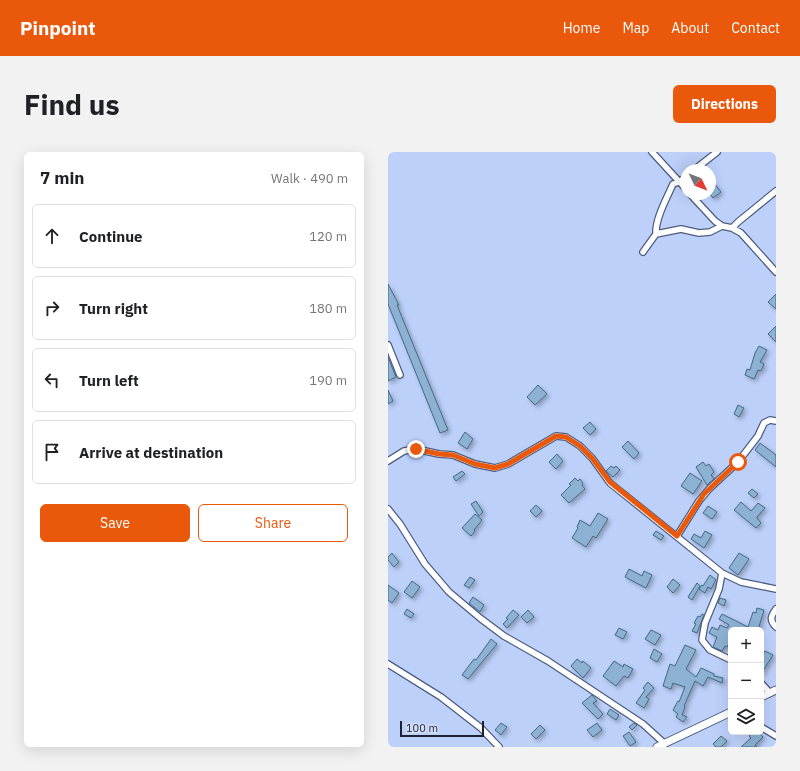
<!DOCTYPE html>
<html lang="en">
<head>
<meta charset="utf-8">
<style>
  body { margin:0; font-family:"IBM Plex Sans",sans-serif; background:#f2f2f2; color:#202124 }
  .controls { position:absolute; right:12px; bottom:12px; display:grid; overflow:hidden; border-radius:6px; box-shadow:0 4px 16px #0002 }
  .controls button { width:36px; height:36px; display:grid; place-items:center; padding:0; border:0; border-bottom:1px solid #e0e0e0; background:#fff; color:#202124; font:20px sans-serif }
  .compass { position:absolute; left:292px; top:12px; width:36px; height:36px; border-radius:50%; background:#fff; box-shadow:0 4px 16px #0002; rotate:133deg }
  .scale { position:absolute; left:12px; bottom:10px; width:84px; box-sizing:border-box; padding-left:4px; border:2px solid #1b2332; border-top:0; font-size:11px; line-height:14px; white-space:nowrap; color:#1b2332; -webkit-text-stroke:3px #d1ddf7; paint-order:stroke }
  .stop { position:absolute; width:12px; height:12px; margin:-9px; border:3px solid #ea580c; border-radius:50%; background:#fff }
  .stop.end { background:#ea580c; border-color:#fff; box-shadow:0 1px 4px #0008 }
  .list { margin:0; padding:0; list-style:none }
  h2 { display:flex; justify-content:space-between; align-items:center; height:52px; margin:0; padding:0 16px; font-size:17px }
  h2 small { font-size:13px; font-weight:400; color:#757577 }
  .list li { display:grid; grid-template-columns:26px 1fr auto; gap:12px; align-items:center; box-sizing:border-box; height:64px; margin:0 8px 8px; padding:0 8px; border:1px solid #e0e0e0; border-radius:6px }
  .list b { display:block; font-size:15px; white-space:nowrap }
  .list em { font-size:13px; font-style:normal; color:#757577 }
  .actions { display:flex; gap:8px; padding:12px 16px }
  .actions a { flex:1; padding:9px 0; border:1px solid #ea580c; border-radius:6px; text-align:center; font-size:14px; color:#ea580c }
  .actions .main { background:#ea580c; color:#fff }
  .icon { flex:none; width:22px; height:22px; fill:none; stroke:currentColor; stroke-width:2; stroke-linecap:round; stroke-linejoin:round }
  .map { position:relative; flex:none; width:388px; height:595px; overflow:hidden; border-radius:6px }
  header { display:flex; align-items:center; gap:24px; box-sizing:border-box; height:56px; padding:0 20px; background:#ea580c; color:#fff }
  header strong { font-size:19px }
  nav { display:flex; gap:22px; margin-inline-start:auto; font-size:14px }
  .intro { display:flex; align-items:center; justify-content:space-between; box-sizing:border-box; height:96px; padding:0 24px }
  h1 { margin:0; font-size:28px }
  .button { padding:10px 18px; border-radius:6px; background:#ea580c; color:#fff; font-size:14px; font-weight:700 }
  main { display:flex; gap:24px; padding:0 24px }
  aside { flex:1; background:#fff; border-radius:6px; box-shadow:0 4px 16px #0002 }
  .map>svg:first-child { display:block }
  .building { fill:#8cb1d2; stroke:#446784; filter:url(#shadow) }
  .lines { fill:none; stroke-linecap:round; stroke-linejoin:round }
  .minor-casing { stroke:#4c5d81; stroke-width:8 }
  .tertiary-casing { stroke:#4c5d81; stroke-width:9 }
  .minor { stroke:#fff; stroke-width:5.5 }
  .tertiary { stroke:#fff; stroke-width:7 }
  .route { stroke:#ea580c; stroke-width:5 }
</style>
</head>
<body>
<header>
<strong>Pinpoint</strong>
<nav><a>Home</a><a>Map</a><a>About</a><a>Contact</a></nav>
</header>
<div class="intro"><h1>Find us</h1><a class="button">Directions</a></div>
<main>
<aside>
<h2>7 min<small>Walk · 490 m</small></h2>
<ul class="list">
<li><svg class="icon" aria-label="ahead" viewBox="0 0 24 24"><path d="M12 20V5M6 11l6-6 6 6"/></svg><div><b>Continue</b></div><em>120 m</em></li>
<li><svg class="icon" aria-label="right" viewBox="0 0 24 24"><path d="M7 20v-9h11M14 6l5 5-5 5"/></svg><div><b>Turn right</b></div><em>180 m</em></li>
<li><svg class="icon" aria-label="left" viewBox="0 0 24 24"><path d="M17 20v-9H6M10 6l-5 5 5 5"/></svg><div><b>Turn left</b></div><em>190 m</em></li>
<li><svg class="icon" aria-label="arrive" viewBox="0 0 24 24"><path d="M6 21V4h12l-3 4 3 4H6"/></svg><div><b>Arrive at destination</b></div></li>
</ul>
<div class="actions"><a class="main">Save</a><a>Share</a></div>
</aside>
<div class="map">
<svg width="388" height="595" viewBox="0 0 388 595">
  <defs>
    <filter id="shadow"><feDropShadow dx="2.5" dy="2.5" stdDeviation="2" flood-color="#0004"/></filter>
  </defs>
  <rect width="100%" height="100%" fill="#bcd0fa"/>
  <!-- building -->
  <path class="building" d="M 325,30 L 333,40 L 325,46 L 322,42 L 322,32 Z
    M 0,132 L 11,153 L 9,153 L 60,278 L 52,281 L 0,152 Z
    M 388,142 L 388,157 L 380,150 Z
    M 388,174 L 388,190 L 380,182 Z
    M 371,194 L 379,198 L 372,210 L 376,212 L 373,219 L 370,218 L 366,227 L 357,223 L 359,217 L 362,218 L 367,201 Z
    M 0,205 L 8,225 L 0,229 Z
    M 150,233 L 159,242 L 147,253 L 139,245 Z
    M 0,238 L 5,249 L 0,252 Z
    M 350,253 L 356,256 L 351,265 L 346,262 Z
    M 202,270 L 208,277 L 202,283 L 195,276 Z
    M 77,280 L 85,287 L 79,297 L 70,291 Z
    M 240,289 L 251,301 L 246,307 L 234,295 Z
    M 372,291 L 388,303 L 388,315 L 367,298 Z
    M 169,302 L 175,309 L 168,317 L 161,310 Z
    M 315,310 L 318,314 L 321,312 L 326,320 L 323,323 L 326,327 L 319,333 L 308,315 Z
    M 223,314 L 226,316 L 228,314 L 232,318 L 225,325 L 218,319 Z
    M 74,319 L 77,322 L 68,329 L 65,325 Z
    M 302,321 L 314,329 L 305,342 L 293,334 Z
    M 187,326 L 190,329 L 192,327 L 195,331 L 194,333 L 197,337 L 181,351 L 173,343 L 183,333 L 181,332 Z
    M 364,337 L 370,342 L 366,346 L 360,341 Z
    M 88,349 L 95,360 L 91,364 L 83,352 Z
    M 353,350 L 363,359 L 370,351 L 377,356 L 369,365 L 369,366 L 373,371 L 368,376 L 346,358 Z
    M 148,353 L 154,359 L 148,365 L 142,359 Z
    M 320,354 L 329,360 L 324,367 L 315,361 Z
    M 210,361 L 220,367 L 208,386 L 205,384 L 198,395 L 184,386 L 190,376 L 189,375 L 192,368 L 202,374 Z
    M 87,362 L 94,368 L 86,378 L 87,379 L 83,384 L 74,376 Z
    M 268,379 L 276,384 L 273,388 L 265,383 Z
    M 317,379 L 324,383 L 316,396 L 303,387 L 306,382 L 313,386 Z
    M 4,401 L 11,410 L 6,415 L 0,408 L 0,405 Z
    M 351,401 L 361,407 L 350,423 L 341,416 Z
    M 241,417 L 254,424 L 256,419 L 264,423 L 258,436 L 237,425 Z
    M 322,423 L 328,428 L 323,437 L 320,435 L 317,441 L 311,437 L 314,433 L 315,434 Z
    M 82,425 L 87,428 L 81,436 L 76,433 Z
    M 285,427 L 292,433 L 285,441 L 279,435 Z
    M 24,429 L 32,435 L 24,446 L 16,440 Z
    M 309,431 L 312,434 L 304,448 L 300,445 Z
    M 0,433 L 11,441 L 4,451 L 0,448 Z
    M 85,445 L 96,453 L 92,460 L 81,451 Z
    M 332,446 L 338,448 L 336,454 L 330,451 Z
    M 369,456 L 376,458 L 370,478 L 343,478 L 343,488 L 339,495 L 337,494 L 334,499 L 325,495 L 329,485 L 321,481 L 324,475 L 330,478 L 332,473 L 339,476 L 341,473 L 331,467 L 334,462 L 360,475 L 365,460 L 368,461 Z
    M 19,457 L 26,462 L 23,466 L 16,462 Z
    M 125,458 L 131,463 L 119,476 L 115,472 L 120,467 L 118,466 Z
    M 140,458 L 146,465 L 139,471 L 133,465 Z
    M 314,462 L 316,463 L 309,481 L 304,479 L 308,472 L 306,471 L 310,464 L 312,465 Z
    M 231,476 L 239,480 L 235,487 L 227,483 Z
    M 263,478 L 273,483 L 267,493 L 257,487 Z
    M 103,487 L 109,492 L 80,527 L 74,523 L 86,507 L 88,508 Z
    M 297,493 L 308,498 L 298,517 L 308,525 L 313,516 L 326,522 L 326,524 L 335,526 L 334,531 L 320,525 L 315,534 L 307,529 L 296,554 L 297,555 L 294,563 L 299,565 L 295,570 L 288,565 L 290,562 L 285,558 L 290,549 L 291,550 L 297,535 L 285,531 L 283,537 L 275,534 L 282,512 L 287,514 Z
    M 266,497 L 274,502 L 269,510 L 262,506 Z
    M 377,499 L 385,503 L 373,522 L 373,506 Z
    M 189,507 L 194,511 L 195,509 L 203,516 L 195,526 L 183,514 Z
    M 226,509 L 235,515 L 236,512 L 245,517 L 240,526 L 236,524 L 228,534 L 215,524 Z
    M 260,530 L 266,536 L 258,545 L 261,547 L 256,556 L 248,551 L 257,538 L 255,536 Z
    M 204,543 L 209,549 L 205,551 L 215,562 L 210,567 L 194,551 Z
    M 222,557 L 231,563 L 228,568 L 219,562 Z
    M 113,571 L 119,575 L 113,583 L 107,578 Z
    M 209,571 L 214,578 L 205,585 L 199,578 Z
    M 246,571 L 249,573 L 244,578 L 241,575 Z
    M 152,573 L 157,578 L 148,587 L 143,582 Z
    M 241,580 L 248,590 L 242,594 L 235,584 Z
    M 366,580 L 370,580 L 375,585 L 367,593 L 369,595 L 353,595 L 363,586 L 361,584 Z
    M 333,584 L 339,589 L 333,595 L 328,595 L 325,592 Z"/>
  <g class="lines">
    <defs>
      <path id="minor" d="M 264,0 L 298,37
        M 306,18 L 329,0
        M 302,42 L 327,69 L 334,74 L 344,76 L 353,81 L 388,120
        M 344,76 L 350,70 L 388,39
        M 268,82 L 293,77 L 311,81 L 322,80 L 334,74
        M 255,100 L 268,82 C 267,67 279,46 285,32 L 291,30 L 298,25
        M 0,193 L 12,223
        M 0,309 L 16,299 L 28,297 L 51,302 L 65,303 L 87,312 L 107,316 L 120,312 L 168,284 L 178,285 L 192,294 L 204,306 L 222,331 L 334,421 L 353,430 L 388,437
        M 0,357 L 12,372 L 37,412 L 61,440 L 92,466 L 116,484 L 160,509 L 255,572 L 277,592
        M 289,384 L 311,349 L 321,337 L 350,310 L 370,284 L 376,271 L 382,268 L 388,269
        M 334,421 L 331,437 L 317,471 L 314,488 L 322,498 L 343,508
        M 388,457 C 383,464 381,468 388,475
        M 0,512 L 53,545 L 93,576 L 111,595
        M 373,531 L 382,541
        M 373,575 L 388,584"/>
      <path id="tertiary" d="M 373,545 L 388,538
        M 269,595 L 343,560"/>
    </defs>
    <!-- minor casing -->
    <use href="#minor" class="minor-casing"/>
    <!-- tertiary casing -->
    <use href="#tertiary" class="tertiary-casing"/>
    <!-- minor -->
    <use href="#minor" class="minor"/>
    <!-- tertiary -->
    <use href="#tertiary" class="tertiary"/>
  </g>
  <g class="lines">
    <!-- route -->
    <path class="route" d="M 28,297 L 51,302 L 65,303 L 87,312 L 107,316 L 120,312 L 168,284 L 178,285 L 192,294 L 204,306 L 222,330 L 289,384 L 316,342 L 350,310"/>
  </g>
</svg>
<div class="controls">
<button>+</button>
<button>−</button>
<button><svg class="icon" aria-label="layers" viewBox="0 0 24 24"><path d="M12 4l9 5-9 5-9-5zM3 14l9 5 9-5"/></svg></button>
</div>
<svg class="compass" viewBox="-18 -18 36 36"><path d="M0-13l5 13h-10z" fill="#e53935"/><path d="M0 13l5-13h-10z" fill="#757577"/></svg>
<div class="scale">100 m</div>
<div class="stop" style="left:350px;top:310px"></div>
<div class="stop end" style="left:28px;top:297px"></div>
</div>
</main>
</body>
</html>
